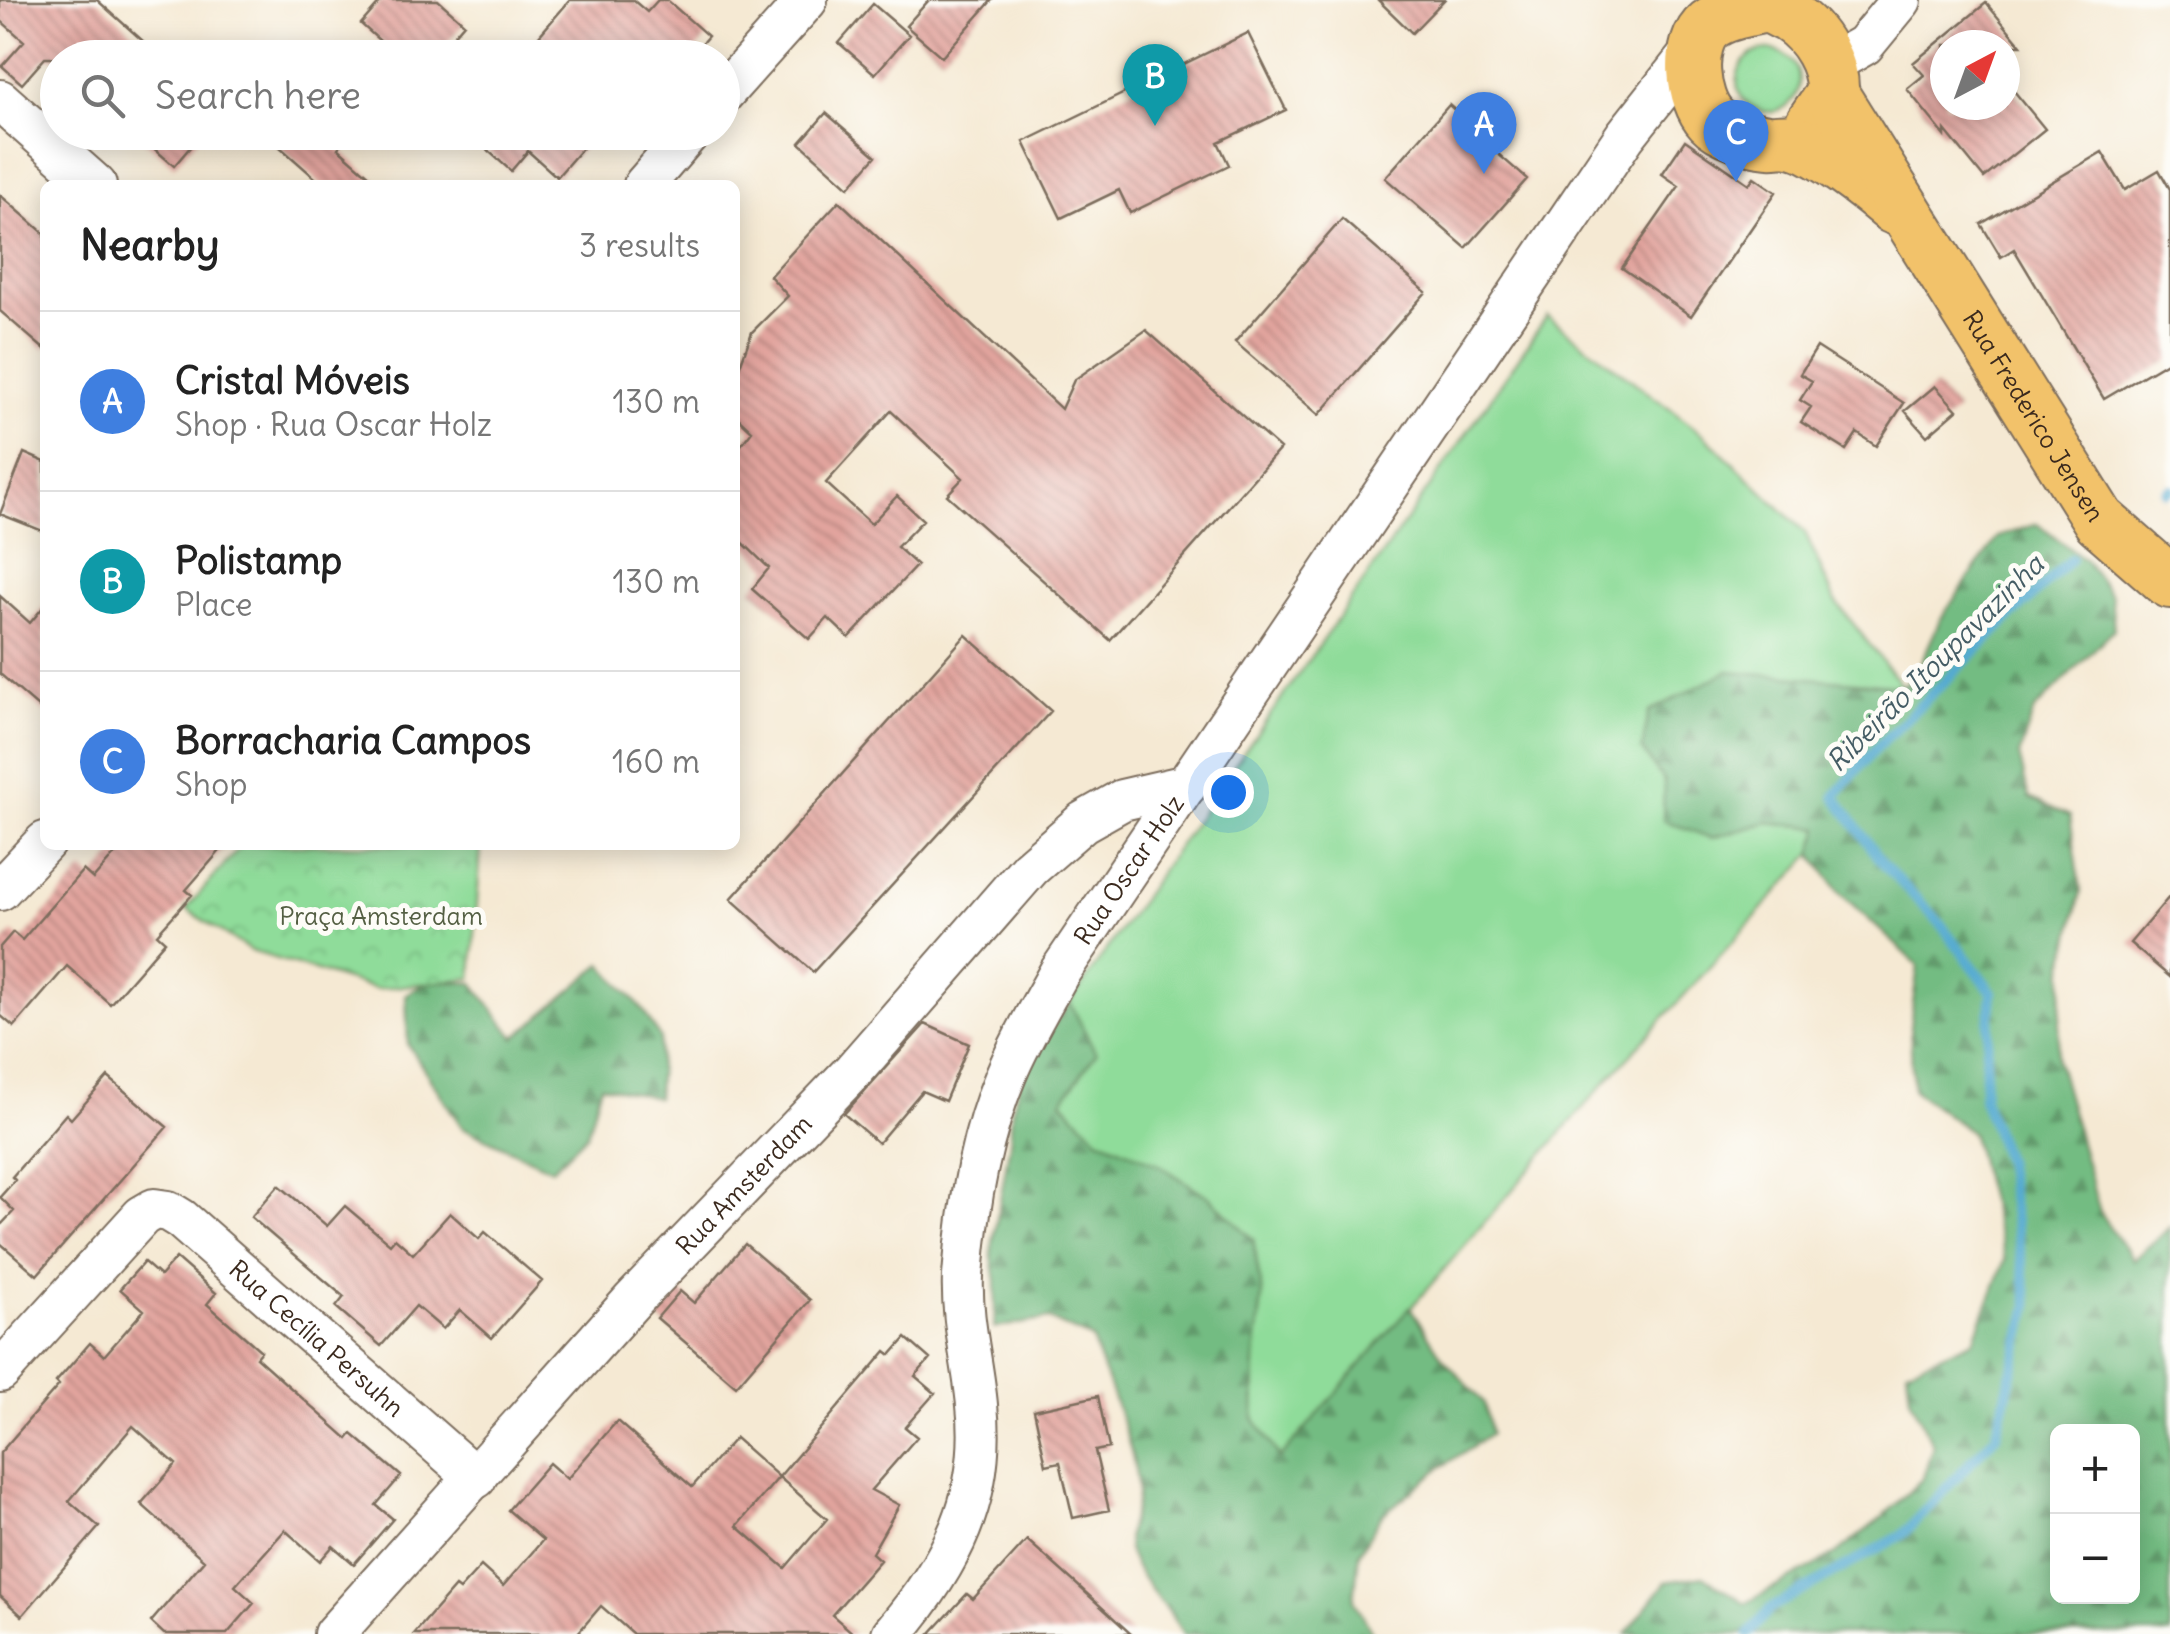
<!DOCTYPE html>
<html lang="en">
<head>
<meta charset="utf-8">
<style>
  body { margin:0; font-family:Delius,sans-serif; background:#f2f2f2; color:#222 }
  .controls { position:absolute; right:30px; bottom:30px; display:grid; overflow:hidden; border-radius:15px; box-shadow:0 5px 25px #0003 }
  .controls button { width:90px; height:90px; display:grid; place-items:center; padding:0; border:0; border-bottom:2px solid #e0e0e0; background:#fff; color:#222; font:50px sans-serif }
  .compass { position:absolute; left:1930px; top:30px; width:90px; height:90px; border-radius:50%; background:#fff; box-shadow:0 5px 25px #0003; rotate:41deg }
  .you { position:absolute; left:1228px; top:792px; width:35px; height:35px; margin:-25px; border:8px solid #fff; border-radius:50%; background:#1a73e8; box-shadow:0 0 0 15px #1a73e833 }
  .badge { display:grid; place-items:center; width:65px; height:65px; border-radius:50%; background:#c8321e; color:#fff; font-size:32px; font-weight:700 }
  .pin { position:absolute; translate:-50% -82px; filter:drop-shadow(0 2px 5px #0008) }
  .pin::after { content:''; position:absolute; top:52px; width:35px; height:30px; background:inherit; clip-path:polygon(0 0,100% 0,50% 100%) }
  .list { margin:0; padding:0; list-style:none }
  h2 { display:flex; justify-content:space-between; align-items:center; height:130px; margin:0; padding:0 40px; font-size:42px }
  h2 small { font-size:32px; font-weight:400; color:#767676 }
  .list li { display:grid; grid-template-columns:65px 1fr auto; gap:30px; align-items:center; box-sizing:border-box; height:180px; padding:0 40px; border-top:2px solid #e0e0e0 }
  .list b { display:block; font-size:38px; white-space:nowrap }
  .list p { margin:0; font-size:32px; white-space:nowrap; color:#767676 }
  .list em { font-size:32px; font-style:normal; color:#767676 }
  .icon { flex:none; width:55px; height:55px; fill:none; stroke:currentColor; stroke-width:2; stroke-linecap:round; stroke-linejoin:round }
  .map { position:relative; flex:none; width:2170px; height:1634px; overflow:hidden }
  .search { position:absolute; background:#fff; box-shadow:0 5px 25px #0003; left:40px; top:40px; width:700px; height:110px; display:flex; align-items:center; gap:25px; box-sizing:border-box; padding:0 35px; border-radius:55px; color:#767676; font-size:38px }
  .panel { position:absolute; background:#fff; box-shadow:0 5px 25px #0003; left:40px; top:180px; width:700px; height:670px; border-radius:15px }
  .map>svg:first-child { display:block }
  .grass { fill:#8fdc9a; stroke:#65835c; stroke-width:2.5 }
  .forest { fill:url(#forest-firs); stroke:#577350; stroke-width:2.5; fill-rule:evenodd }
  .park { fill:url(#park-crowns); stroke:#65835c; stroke-width:2.5 }
  .lines { fill:none; stroke-linecap:round; stroke-linejoin:round }
  .stream { stroke:#54aad0; stroke-width:10 }
  .building { fill:url(#building-back-hatch); fill-rule:evenodd }
  .minor-casing { stroke:#7c6d5d; stroke-width:44 }
  .major-casing { stroke:#7c6d5d; stroke-width:56 }
  .minor { stroke:#fff; stroke-width:40 }
  .major { stroke:#f2c26a; stroke-width:52 }
  .labels { text-anchor:middle; dominant-baseline:central; stroke-width:10; stroke-linejoin:round; paint-order:stroke }
  .street-label { font-size:25px; fill:#3b2a1e; stroke:#fdfcf7 }
  .park-label { font-size:25px; fill:#545f43; stroke:#fdfcf7 }
  .water-label { font-size:28px; font-style:italic; fill:#455d65; stroke:#fdfcf7 }
</style>
</head>
<body>
<div class="map">
<svg width="2170" height="1634" viewBox="0 0 2170 1634">
  <defs>
    <pattern id="forest-firs" width="22" height="20" patternUnits="userSpaceOnUse" patternTransform="scale(2.5)"><rect width="22" height="20" fill="#73bc82"/><path d="M5 1l3.5 6h-7zM16 11l3.5 6h-7z" fill="#60996a"/></pattern>
    <pattern id="park-crowns" width="20" height="18" patternUnits="userSpaceOnUse" patternTransform="scale(2.5)"><rect width="20" height="18" fill="#8fdc9a"/><path d="M2 6a3 3 0 1 1 6 0M12 15a3 3 0 1 1 6 0" fill="none" stroke="#7cbd84"/></pattern>
    <pattern id="building-back-hatch" width="6" height="6" patternUnits="userSpaceOnUse" patternTransform="scale(2.5)"><rect width="6" height="6" fill="#e2a49e"/><path d="M-1 5l2 2M0 0l6 6M5-1l2 2" fill="none" stroke="#b88680"/></pattern>
  </defs>
  <rect width="100%" height="100%" fill="#fdfcf7"/>
  <filter id="ink" filterUnits="userSpaceOnUse"><feTurbulence type="fractalNoise" baseFrequency=".01" numOctaves="2"/><feDisplacementMap in="SourceGraphic" scale="20" xChannelSelector="R" yChannelSelector="G"/><feConvolveMatrix kernelMatrix="1 2 1 2 8 2 1 2 1" color-interpolation-filters="sRGB"/></filter>
  <filter id="wash" filterUnits="userSpaceOnUse"><feTurbulence type="fractalNoise" baseFrequency=".0048" numOctaves="4" result="noise"/><feDisplacementMap in="SourceGraphic" scale="40" xChannelSelector="R" yChannelSelector="G"/><feGaussianBlur stdDeviation="2.25" result="paint"/><feColorMatrix in="noise" values="0 0 0 0 0 0 0 0 0 0 0 0 0 0 0 0 0 1.4 0 .05"/><feComposite in="paint" operator="in"/></filter>
  <g filter="url(#wash)">
    <rect width="100%" height="100%" fill="#f5e9d3"/>
    <!-- grass -->
    <path class="grass" d="M1737 81a31 31 0 1 1 62 0a31 31 0 1 1-62 0Z
      M 1547,316 L 1704,435 L 1805,532 L 1834,599 L 1902,686 L 1845,683 L 1642,750 L 1711,838 L 1769,822 L 1820,828 L 1812,854 L 1593,1096 L 1281,1459 L 1254,1419 L 1255,1356 L 1262,1295 L 1253,1239 L 1210,1198 L 1158,1164 L 1098,1138 L 1061,1101 L 1095,1053 L 1070,1003 C 1227,772 1391,547 1547,316 Z"/>
    <!-- forest -->
    <path class="forest" d="M 2037,524 L 2085,560 L 2111,596 L 2114,629 L 2034,711 L 2019,755 L 2029,798 L 2070,816 L 2081,891 L 2064,968 L 2057,1060 L 2100,1213 L 2133,1260 L 2170,1227 L 2170,1634 L 1626,1634 L 1666,1582 L 1703,1576 L 1746,1603 L 1836,1554 L 1883,1517 L 1923,1478 L 1933,1445 L 1910,1397 L 1907,1369 L 1974,1340 L 2005,1260 L 1971,1132 L 1913,1090 L 1910,1026 L 1918,965 L 1840,893 L 1812,854 L 1820,828 L 1769,822 L 1711,838 L 1663,820 L 1664,781 L 1642,750 L 1649,712 L 1728,671 L 1902,686 L 1920,665 L 1941,618 L 1998,537 ZM 2058,1432 L 2132,1432 L 2132,1596 L 2058,1596 Z
      M 602,964 L 643,1010 L 660,1038 L 657,1098 L 601,1085 L 587,1134 L 552,1169 L 462,1127 L 408,1045 L 406,994 L 429,981 L 473,983 L 515,1038 Z
      M 1070,1003 L 1096,1053 L 1062,1101 L 1098,1138 L 1158,1164 L 1210,1198 L 1253,1239 L 1262,1295 L 1255,1356 L 1254,1418 L 1280,1458 L 1410,1307 L 1442,1357 L 1484,1403 L 1491,1434 L 1440,1468 L 1381,1516 L 1359,1553 L 1354,1600 L 1373,1634 L 1183,1634 C 1169,1608 1134,1575 1128,1549 C 1124,1529 1136,1516 1137,1496 C 1140,1455 1105,1380 1092,1339 L 1049,1319 L 994,1328 L 996,1282 L 991,1253 L 1010,1142 L 1012,1110 L 1025,1063 Z"/>
    <!-- park -->
    <path class="park" d="M 242,845 L 481,845 L 472,978 L 376,989 L 251,951 L 186,909 Z"/>
    <g class="lines">
      <!-- stream -->
      <path class="stream" d="M 2166,492 L 2170,489
        M 1749,1634 L 1770,1609 L 1902,1535 L 1996,1435 L 2029,1306 L 2005,1160 L 1983,1098 L 1992,992 L 1940,923 L 1884,865 L 1835,796 L 1878,746 L 2071,559"/>
    </g>
    <g id="blocks">
      <!-- building -->
      <path class="building" d="M 0,0 L 97,0 L 162,58 L 45,58 L 22,84 L 2,66 L 24,41 L 0,20 Z
        M 382,0 L 438,0 L 464,23 L 434,58 L 399,58 L 361,24 Z
        M 570,0 L 633,0 L 647,12 L 658,0 L 667,0 L 708,36 L 689,58 L 564,58 L 539,36 Z
        M 929,0 L 992,0 L 942,57 L 906,26 Z
        M 1378,0 L 1444,0 L 1412,33 Z
        M 1986,3 L 2021,45 L 1945,45 L 1945,105 L 2005,105 L 2005,80 L 2045,129 L 1984,178 L 1945,130 L 1945,136 L 1907,89 L 1924,75 L 1913,63 Z
        M 873,4 L 909,35 L 875,74 L 839,43 Z
        M 1248,33 L 1286,110 L 1218,142 L 1229,165 L 1130,213 L 1119,190 L 1061,218 L 1024,142 Z
        M 1449,105 L 1470,124 L 1467,127 L 1527,179 L 1466,248 L 1385,178 Z
        M 826,113 L 876,156 L 849,187 L 800,143 Z
        M 135,132 L 203,132 L 174,166 Z
        M 263,132 L 351,132 L 338,148 L 380,185 L 323,185 Z
        M 499,132 L 596,132 L 557,177 L 528,151 L 511,171 L 485,148 Z
        M 1685,140 L 1749,184 L 1754,177 L 1776,192 L 1691,316 L 1622,268 L 1679,186 L 1662,174 Z
        M 2102,152 L 2125,190 L 2159,170 L 2170,189 L 2170,360 L 2104,399 L 2014,249 L 2001,257 L 1981,224 Z
        M 0,195 L 45,234 L 45,350 L 0,311 Z
        M 839,201 L 1061,409 L 1074,380 L 1146,330 L 1280,449 L 1110,640 L 947,495 L 963,478 L 891,411 L 826,483 L 871,524 L 897,496 L 923,520 L 897,547 L 917,565 L 849,638 L 828,618 L 809,639 L 752,589 L 769,568 L 735,535 L 735,453 L 752,431 L 735,415 L 735,379 L 752,332 L 788,296 L 770,276 Z
        M 1342,219 L 1426,292 L 1319,415 L 1235,342 Z
        M 1817,347 L 1904,403 L 1876,446 L 1857,433 L 1846,450 L 1801,422 L 1811,407 L 1800,400 L 1812,381 L 1800,374 Z
        M 1935,386 L 1957,410 L 1927,436 L 1905,411 Z
        M 24,453 L 45,462 L 45,532 L 0,514 Z
        M 0,596 L 30,623 L 45,605 L 45,713 L 0,674 Z
        M 966,635 L 1051,711 L 813,972 L 731,899 Z
        M 123,845 L 225,845 L 186,890 L 192,895 L 157,934 L 165,941 L 110,1004 L 67,966 L 14,1027 L 0,1015 L 0,947 L 13,932 L 22,940 L 83,870 L 93,879 Z
        M 2170,896 L 2170,977 L 2130,943 Z
        M 925,1024 L 969,1044 L 945,1101 L 922,1091 L 878,1143 L 844,1114 Z
        M 108,1077 L 167,1127 L 37,1275 L 0,1243 L 0,1226 L 14,1211 L 0,1197 L 15,1180 L 12,1177 L 66,1114 L 71,1119 Z
        M 279,1185 L 327,1226 L 345,1206 L 390,1244 L 395,1238 L 413,1254 L 450,1213 L 479,1239 L 485,1232 L 542,1281 L 492,1338 L 460,1310 L 443,1329 L 416,1306 L 381,1346 L 336,1307 L 344,1297 L 251,1217 Z
        M 745,1244 L 810,1300 L 736,1386 L 657,1318 L 680,1291 L 694,1303 Z
        M 176,1258 L 216,1293 L 207,1304 L 261,1351 L 256,1357 L 348,1439 L 352,1434 L 401,1476 L 376,1505 L 393,1519 L 354,1564 L 333,1546 L 320,1561 L 285,1530 L 235,1586 L 254,1603 L 227,1634 L 164,1634 L 151,1622 L 204,1560 L 141,1504 L 176,1464 L 133,1426 L 69,1501 L 99,1527 L 22,1616 L 0,1596 L 0,1453 L 59,1385 L 56,1382 L 90,1343 L 104,1356 L 144,1310 L 120,1289 L 144,1262 L 160,1276 Z
        M 906,1338 L 930,1359 L 915,1376 L 935,1393 L 905,1427 L 917,1437 L 871,1490 L 899,1505 L 872,1553 L 880,1560 L 832,1615 L 854,1634 L 633,1634 L 601,1606 L 577,1634 L 414,1634 L 455,1587 L 459,1590 L 481,1566 L 503,1586 L 543,1540 L 508,1510 L 549,1463 L 567,1479 L 617,1421 L 692,1487 L 735,1438 L 779,1477 L 886,1351 L 891,1355 ZM 779,1477 L 827,1519 L 785,1568 L 737,1526 Z
        M 1098,1396 L 1109,1448 L 1095,1451 L 1109,1510 L 1073,1518 L 1060,1462 L 1046,1465 L 1034,1410 Z
        M 1027,1540 L 1073,1581 L 1131,1634 L 930,1634 L 967,1594 L 973,1599 Z"/>
    </g>
  </g>
  <g filter="url(#ink)">
    <use href="#blocks" fill-opacity="0" stroke="#7c6d5d" stroke-width="2.5"/>
    <g class="lines">
      <defs>
        <g id="minor">
          <path d="M 1829,65 L 1864,45 L 1901,0"/>
          <path d="M 722,95 L 807,0"/>
          <path d="M 0,100 L 96,185"/>
          <path d="M 644,185 L 690,132"/>
          <path d="M 0,890 L 45,842"/>
          <path id="s1" d="M 0,1372 L 142,1216 L 154,1209 L 168,1211 L 181,1219 L 476,1478"/>
          <path id="s2" d="M 334,1634 L 633,1300 L 854,1070 L 1030,868 L 1083,822 L 1122,800 L 1187,785"/>
          <path id="s3" d="M 892,1634 C 951,1566 987,1496 977,1405 C 973,1362 961,1319 963,1276 C 968,1209 980,1137 1006,1075 C 1021,1039 1041,1006 1059,973 L 1625,136 L 1697,45"/>
        </g>
        <g id="major">
          <path d="M 1762,0 C 1770,9 1780,11 1790,17 C 1815,33 1834,65 1832,94 L 1812,123"/>
          <path d="M 1767,6 C 1749,10 1724,13 1709,25 C 1686,44 1692,99 1711,119 C 1723,132 1751,139 1768,141 C 1776,142 1784,139 1791,141 C 1817,145 1873,190 1894,208"/>
          <path id="s4" d="M 1832,94 L 2099,520 L 2170,582"/>
        </g>
      </defs>
      <!-- minor casing -->
      <use href="#minor" class="minor-casing"/>
      <!-- major casing -->
      <use href="#major" class="major-casing"/>
      <!-- minor -->
      <use href="#minor" class="minor"/>
      <!-- major -->
      <use href="#major" class="major"/>
    </g>
  </g>
  <g class="labels">
    <!-- street labels -->
    <g class="street-label">
      <text stroke="none"><textPath href="#s4" startOffset="380">Rua Frederico Jensen</textPath></text>
      <text stroke="none"><textPath href="#s3" startOffset="828">Rua Oscar Holz</textPath></text>
      <text stroke="none"><textPath href="#s2" startOffset="608">Rua Amsterdam</textPath></text>
      <text stroke="none"><textPath href="#s1" startOffset="435">Rua Cecília Persuhn</textPath></text>
    </g>
    <!-- park labels -->
    <g class="park-label">
      <text x="381" y="916">Praça Amsterdam</text>
    </g>
    <!-- water labels -->
    <g class="water-label">
      <text transform="translate(1935 663) rotate(-45)">Ribeirão Itoupavazinha</text>
    </g>
  </g>
</svg>
<div class="controls">
<button>+</button>
<button>−</button>
</div>
<svg class="compass" viewBox="-18 -18 36 36"><path d="M0-13l5 13h-10z" fill="#e53935"/><path d="M0 13l5-13h-10z" fill="#767676"/></svg>
<div class="you"></div>
<div class="pin badge" style="left:1484px;top:174px;background:#3f7fe0">A</div>
<div class="pin badge" style="left:1155px;top:126px;background:#0f9aa8">B</div>
<div class="pin badge" style="left:1736px;top:182px;background:#3f7fe0">C</div>
<div class="search"><svg class="icon" aria-label="search" viewBox="0 0 24 24"><circle cx="10" cy="10" r="6"/><path d="M15 15l6 6"/></svg>Search here</div>
<section class="panel">
<h2>Nearby<small>3 results</small></h2>
<ul class="list">
<li><span class="badge" style="background:#3f7fe0">A</span><div><b>Cristal Móveis</b><p>Shop · Rua Oscar Holz</p></div><em>130 m</em></li>
<li><span class="badge" style="background:#0f9aa8">B</span><div><b>Polistamp</b><p>Place</p></div><em>130 m</em></li>
<li><span class="badge" style="background:#3f7fe0">C</span><div><b>Borracharia Campos</b><p>Shop</p></div><em>160 m</em></li>
</ul>
</section>
</div>
</body>
</html>
